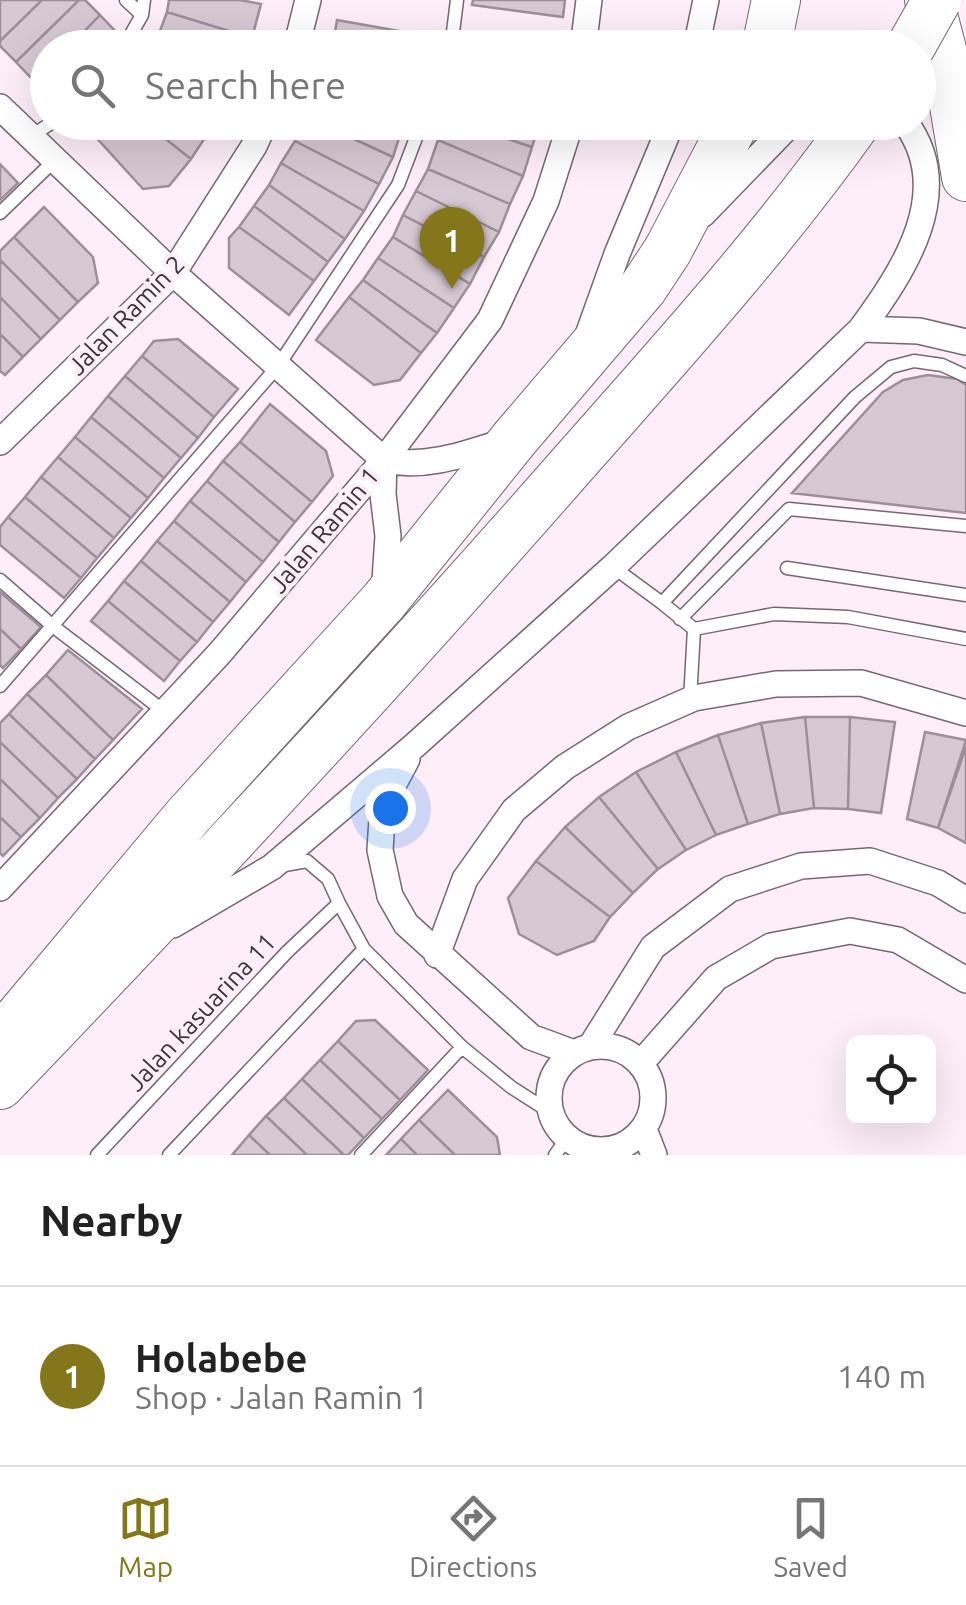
<!DOCTYPE html>
<html lang="en">
<head>
<meta charset="utf-8">
<style>
  body { margin:0; font-family:Ubuntu,sans-serif; background:#f2f2f2; color:#222 }
  .controls { position:absolute; right:30px; bottom:30px; display:grid; overflow:hidden; border-radius:15px; box-shadow:0 10px 40px #0002 }
  .controls button { width:90px; height:90px; display:grid; place-items:center; padding:0; border:0; border-bottom:2px solid #e0e0e0; background:#fff; color:#222; font:50px sans-serif }
  .you { position:absolute; left:390px; top:808px; width:35px; height:35px; margin:-25px; border:8px solid #fff; border-radius:50%; background:#1a73e8; box-shadow:0 0 0 15px #1a73e833 }
  .badge { display:grid; place-items:center; width:65px; height:65px; border-radius:50%; background:#84761a; color:#fff; font-size:32px; font-weight:700 }
  .pin { position:absolute; translate:-50% -82px; filter:drop-shadow(0 2px 5px #0008) }
  .pin::after { content:''; position:absolute; top:52px; width:35px; height:30px; background:inherit; clip-path:polygon(0 0,100% 0,50% 100%) }
  .list { margin:0; padding:0; list-style:none }
  h2 { display:flex; justify-content:space-between; align-items:center; height:130px; margin:0; padding:0 40px; font-size:42px }
  h2 small { font-size:32px; font-weight:400; color:#767676 }
  .list li { display:grid; grid-template-columns:65px 1fr auto; gap:30px; align-items:center; box-sizing:border-box; height:180px; padding:0 40px; border-top:2px solid #e0e0e0 }
  .list b { display:block; font-size:38px; white-space:nowrap }
  .list p { margin:0; font-size:32px; white-space:nowrap; color:#767676 }
  .list em { font-size:32px; font-style:normal; color:#767676 }
  .icon { flex:none; width:55px; height:55px; fill:none; stroke:currentColor; stroke-width:2; stroke-linecap:round; stroke-linejoin:round }
  .map { position:relative; flex:none; width:966px; height:1155px; overflow:hidden }
  .search { position:absolute; background:#fff; box-shadow:0 10px 40px #0002; left:30px; right:30px; top:30px; height:110px; display:flex; align-items:center; gap:25px; box-sizing:border-box; padding:0 35px; border-radius:55px; color:#767676; font-size:38px }
  .sheet { height:310px; background:#fff }
  nav { display:flex; justify-content:space-around; align-items:center; box-sizing:border-box; height:140px; border-top:2px solid #e0e0e0; background:#fff; font-size:28px; color:#767676 }
  nav a { display:grid; justify-items:center; gap:5px }
  nav .on { color:#84761a }
  .map>svg:first-child { display:block }
  .building { fill:#d7c9d3; stroke:#9c8f99; stroke-width:2.5 }
  .lines { fill:none; stroke-linecap:round; stroke-linejoin:round }
  .lane-casing { stroke:#756872; stroke-width:15 }
  .street-casing { stroke:#756872; stroke-width:28 }
  .highway-casing { stroke:#756872; stroke-width:50 }
  .lane { stroke:#fff; stroke-width:12 }
  .street { stroke:#fff; stroke-width:25 }
  .highway { stroke:#fff; stroke-width:48 }
  .highway-bridge-casing { stroke:#756872; stroke-width:50; stroke-linecap:butt }
  .highway-bridge { stroke:#fff; stroke-width:48 }
  .labels { text-anchor:middle; dominant-baseline:central; stroke-width:8; stroke-linejoin:round; paint-order:stroke }
  .street-label { font-size:25px; fill:#3a3539; stroke:#fdeef9 }
</style>
</head>
<body>
<div class="map">
<svg width="966" height="1155" viewBox="0 0 966 1155">
  <rect width="100%" height="100%" fill="#fdeef9"/>
  <!-- building -->
  <path class="building" d="M 0,0 L 42,0 L 0,41 Z
    M 42,0 L 79,0 L 16,62 L 0,46 L 0,41 Z
    M 79,0 L 85,0 L 100,15 L 68,48 L 48,48 L 48,67 L 34,81 L 16,62 Z
    M 169,0 L 240,0 L 261,4 L 252,38 L 167,12 Z
    M 473,0 L 565,0 L 563,17 L 472,5 Z
    M 167,12 L 252,38 L 249,48 L 186,48 L 158,36 Z
    M 100,15 L 118,34 L 104,48 L 68,48 Z
    M 337,20 L 427,36 L 425,48 L 333,45 Z
    M 158,36 L 186,48 L 152,48 Z
    M 466,41 L 513,48 L 465,48 Z
    M 48,67 L 48,95 L 34,81 Z
    M 103,122 L 144,122 L 191,159 L 169,186 L 143,189 L 93,134 Z
    M 144,122 L 198,122 L 210,130 L 191,159 Z
    M 303,122 L 317,122 L 393,157 L 379,184 L 295,141 Z
    M 317,122 L 393,122 L 403,126 L 393,157 Z
    M 445,122 L 456,122 L 532,147 L 523,176 L 438,140 Z
    M 456,122 L 540,122 L 532,147 Z
    M 438,140 L 523,176 L 510,204 L 428,169 Z
    M 295,141 L 379,184 L 364,211 L 281,163 Z
    M 281,163 L 364,211 L 345,239 L 269,185 Z
    M 0,164 L 18,183 L 0,200 Z
    M 428,169 L 510,204 L 499,232 L 416,191 Z
    M 269,185 L 345,239 L 328,262 L 254,206 Z
    M 416,191 L 499,232 L 484,257 L 403,215 Z
    M 254,206 L 328,262 L 314,281 L 239,227 Z
    M 44,207 L 93,257 L 98,283 L 78,302 L 14,237 Z
    M 403,215 L 484,257 L 470,284 L 393,237 Z
    M 239,227 L 314,281 L 289,315 L 229,268 L 229,238 Z
    M 14,237 L 78,302 L 60,320 L 0,260 L 0,251 Z
    M 393,237 L 470,284 L 454,308 L 378,258 Z
    M 378,258 L 454,308 L 437,333 L 363,280 Z
    M 0,260 L 60,320 L 41,339 L 0,297 Z
    M 363,280 L 437,333 L 421,353 L 349,297 Z
    M 0,297 L 41,339 L 23,357 L 0,334 Z
    M 349,297 L 421,353 L 400,380 L 374,385 L 316,340 Z
    M 0,334 L 23,357 L 5,375 L 0,371 Z
    M 178,339 L 238,389 L 214,417 L 142,356 L 154,341 Z
    M 142,356 L 214,417 L 198,438 L 125,376 Z
    M 928,375 L 957,379 L 966,385 L 966,513 L 792,493 L 883,392 L 903,380 Z
    M 125,376 L 198,438 L 181,458 L 108,396 Z
    M 108,396 L 181,458 L 164,478 L 91,417 Z
    M 270,404 L 326,451 L 333,476 L 312,502 L 240,442 Z
    M 91,417 L 164,478 L 148,498 L 75,437 Z
    M 75,437 L 148,498 L 131,518 L 58,457 Z
    M 240,442 L 312,502 L 295,522 L 223,461 Z
    M 58,457 L 131,518 L 114,538 L 41,477 Z
    M 223,461 L 295,522 L 279,542 L 207,481 Z
    M 41,477 L 114,538 L 97,558 L 25,497 Z
    M 207,481 L 279,542 L 263,562 L 190,501 Z
    M 25,497 L 97,558 L 81,578 L 8,517 Z
    M 190,501 L 263,562 L 246,582 L 174,521 Z
    M 8,517 L 81,578 L 64,598 L 0,545 L 0,527 Z
    M 174,521 L 246,582 L 230,602 L 157,541 Z
    M 157,541 L 230,602 L 213,622 L 141,561 Z
    M 141,561 L 213,622 L 197,642 L 124,581 Z
    M 124,581 L 197,642 L 180,661 L 108,601 Z
    M 0,592 L 41,627 L 21,649 L 0,629 Z
    M 108,601 L 180,661 L 164,681 L 91,621 Z
    M 0,629 L 21,649 L 3,668 L 0,665 Z
    M 68,650 L 142,709 L 113,740 L 46,675 Z
    M 46,675 L 113,740 L 95,759 L 27,694 Z
    M 27,694 L 95,759 L 77,779 L 9,714 Z
    M 9,714 L 77,779 L 58,798 L 0,742 L 0,723 Z
    M 805,717 L 814,808 L 780,814 L 761,723 Z
    M 805,717 L 850,717 L 848,809 L 814,808 Z
    M 850,717 L 895,722 L 881,813 L 848,809 Z
    M 761,723 L 780,814 L 748,824 L 718,735 Z
    M 925,732 L 966,740 L 938,828 L 907,819 Z
    M 718,735 L 748,824 L 716,835 L 676,752 Z
    M 0,742 L 58,798 L 40,818 L 0,779 Z
    M 966,747 L 966,843 L 938,828 Z
    M 676,752 L 716,835 L 686,850 L 636,772 Z
    M 636,772 L 686,850 L 658,869 L 599,797 Z
    M 0,779 L 40,818 L 21,837 L 0,817 Z
    M 599,797 L 658,869 L 633,893 L 565,827 Z
    M 0,817 L 21,837 L 3,856 L 0,853 Z
    M 565,827 L 633,893 L 610,917 L 536,861 Z
    M 536,861 L 610,917 L 594,941 L 557,955 L 519,934 L 508,898 Z
    M 375,1020 L 428,1070 L 400,1100 L 338,1041 L 356,1021 Z
    M 338,1041 L 400,1100 L 382,1119 L 320,1060 Z
    M 320,1060 L 382,1119 L 364,1138 L 302,1079 Z
    M 302,1079 L 364,1138 L 348,1155 L 344,1155 L 284,1098 Z
    M 448,1090 L 497,1137 L 500,1155 L 455,1155 L 419,1120 Z
    M 284,1098 L 344,1155 L 307,1155 L 266,1116 Z
    M 266,1116 L 307,1155 L 270,1155 L 249,1135 Z
    M 419,1120 L 455,1155 L 417,1155 L 401,1139 Z
    M 249,1135 L 270,1155 L 232,1155 Z
    M 401,1139 L 417,1155 L 386,1155 Z"/>
  <g class="lines">
    <defs>
      <path id="lane" d="M 126,0 L 142,15
        M 123,48 L 142,15 L 144,0
        M 451,48 L 457,0
        M 31,136 L 53,122
        M 0,213 L 56,159
        M 966,376 L 942,365 L 914,361 L 891,367 L 855,397 L 662,603 L 694,629 L 774,614 L 848,617 L 966,639
        M 613,567 L 662,603
        M 787,568 L 966,595
        M 0,580 L 54,627 L 165,712
        M 680,619 L 789,509 L 966,526
        M 0,686 L 278,366 L 398,185 L 422,122
        M 690,700 L 694,629
        M 279,866 L 307,861 L 328,879 L 339,903
        M 97,1155 L 287,952 L 339,903 L 364,949 L 462,1047 L 511,1087 L 550,1112
        M 169,1155 L 364,949
        M 361,1155 L 462,1047
        M 555,1155 L 567,1138
        M 608,1155 L 611,1150"/>
      <path id="street" d="M 296,48 L 308,0
        M 583,48 L 589,0
        M 696,48 L 706,0
        M 0,107 L 173,273 L 384,460 C 426,469 465,454 506,441
        M 703,214 L 792,122
        M 861,329 L 919,331 L 966,342
        M 588,335 L 617,254 L 672,122
        M 0,442 L 173,273 L 254,146 L 265,122
        M 384,460 L 383,494 L 388,536 L 384,595
        M 407,759 L 383,804 L 380,850 L 390,896 L 406,924 L 531,1037 L 574,1053
        M 0,888 L 219,654 L 384,460 L 490,320 L 546,201 L 571,122
        M 173,925 L 272,867 L 414,746 L 613,567 L 861,329 C 903,272 957,191 905,122
        M 437,955 L 465,879 L 514,810 L 565,767 L 628,727 L 694,698 L 776,684 L 861,683 L 966,713
        M549 1098a52 52 0 1 1 104 0a52 52 0 1 1-104 0Z
        M 591,1046 L 653,947 L 730,889 L 801,866 L 870,861 L 938,883 L 966,900
        M 641,1063 L 716,978 L 771,946 L 850,931 L 898,940 L 966,980
        M 644,1129 L 654,1155"/>
      <path id="highway" d="M 929,0 L 949,76 L 966,177
        M 766,48 L 776,0
        M 0,1040 L 187,817 L 384,601 L 515,438 L 643,288 L 668,250 L 735,122
        M 0,1085 C 194,883 386,677 571,466 C 669,355 770,244 857,122"/>
    </defs>
    <!-- lane casing -->
    <use href="#lane" class="lane-casing"/>
    <!-- street casing -->
    <use href="#street" class="street-casing"/>
    <!-- highway casing -->
    <use href="#highway" class="highway-casing"/>
    <!-- lane -->
    <use href="#lane" class="lane"/>
    <!-- street -->
    <use href="#street" class="street"/>
    <!-- highway -->
    <use href="#highway" class="highway"/>
    <defs>
      <path id="highway-bridge" d="M 910,48 L 937,0"/>
    </defs>
    <!-- highway-bridge casing -->
    <use href="#highway-bridge" class="highway-bridge-casing"/>
    <!-- highway-bridge -->
    <use href="#highway-bridge" class="highway-bridge"/>
  </g>
  <g class="labels">
    <!-- street labels -->
    <g class="street-label">
      <text transform="translate(126 315) rotate(-46)">Jalan Ramin 2</text>
      <text transform="translate(324 530) rotate(-50)">Jalan Ramin 1</text>
      <text transform="translate(201 1012) rotate(-47)">Jalan kasuarina 11</text>
    </g>
  </g>
</svg>
<div class="controls">
<button><svg class="icon" aria-label="locate" viewBox="0 0 24 24"><circle cx="12" cy="12" r="6"/><path d="M12 2v4M12 18v4M2 12h4M18 12h4"/></svg></button>
</div>
<div class="you"></div>
<div class="pin badge" style="left:452px;top:289px">1</div>
<div class="search"><svg class="icon" aria-label="search" viewBox="0 0 24 24"><circle cx="10" cy="10" r="6"/><path d="M15 15l6 6"/></svg>Search here</div>
</div>
<section class="sheet">
<h2>Nearby<small></small></h2>
<ul class="list">
<li><span class="badge">1</span><div><b>Holabebe</b><p>Shop · Jalan Ramin 1</p></div><em>140 m</em></li>
</ul>
</section>
<nav>
<a class="on"><svg class="icon" aria-label="map" viewBox="0 0 24 24"><path d="M3 6l6-2 6 2 6-2v14l-6 2-6-2-6 2zM9 4v14M15 6v14"/></svg>Map</a>
<a><svg class="icon" aria-label="directions" viewBox="0 0 24 24"><path d="M12 3l9 9-9 9-9-9zM9 14v-3h6M13 9l2 2-2 2"/></svg>Directions</a>
<a><svg class="icon" aria-label="saved" viewBox="0 0 24 24"><path d="M7 4h10v16l-5-4-5 4z"/></svg>Saved</a>
</nav>
</body>
</html>
